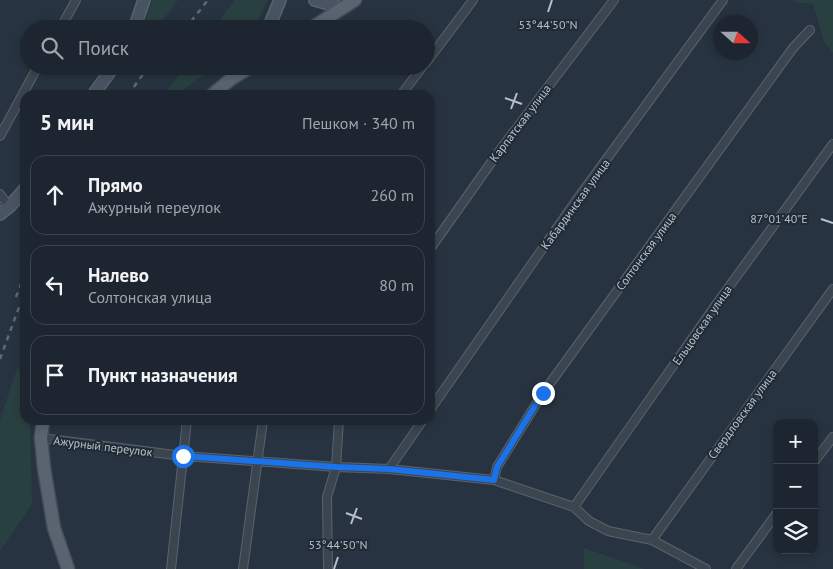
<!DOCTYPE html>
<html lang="ru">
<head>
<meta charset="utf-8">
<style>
  body { margin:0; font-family:"PT Sans",sans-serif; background:#252e38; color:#f1f3f6 }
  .controls { position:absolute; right:15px; bottom:15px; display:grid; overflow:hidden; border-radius:10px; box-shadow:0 2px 8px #0003 }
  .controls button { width:45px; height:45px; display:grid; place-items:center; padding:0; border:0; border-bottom:1px solid #3b434c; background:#1d2630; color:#f1f3f6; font:25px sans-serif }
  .compass { position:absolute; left:713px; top:15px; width:45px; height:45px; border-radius:50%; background:#1d2630; box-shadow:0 2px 8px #0003; rotate:111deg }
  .stop { position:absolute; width:15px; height:15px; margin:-11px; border:4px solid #1a73e8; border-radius:50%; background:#fff }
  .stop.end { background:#1a73e8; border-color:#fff; box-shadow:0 1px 5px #0008 }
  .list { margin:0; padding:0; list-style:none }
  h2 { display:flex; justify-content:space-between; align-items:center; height:65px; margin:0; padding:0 20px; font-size:21px }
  h2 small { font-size:16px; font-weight:400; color:#a0a5ab }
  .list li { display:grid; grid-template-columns:32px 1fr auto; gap:15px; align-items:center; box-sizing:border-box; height:80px; margin:0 10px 10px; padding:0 10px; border:1px solid #3b434c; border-radius:15px }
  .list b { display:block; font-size:19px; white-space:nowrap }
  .list p { margin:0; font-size:16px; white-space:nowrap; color:#a0a5ab }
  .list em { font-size:16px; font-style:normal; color:#a0a5ab }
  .icon { flex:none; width:28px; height:28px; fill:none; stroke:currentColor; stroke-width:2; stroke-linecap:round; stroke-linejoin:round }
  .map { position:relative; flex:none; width:833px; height:569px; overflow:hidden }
  .search { position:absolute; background:#1d2630; box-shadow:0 2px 8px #0003; left:20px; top:20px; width:415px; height:55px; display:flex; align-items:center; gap:12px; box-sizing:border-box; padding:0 18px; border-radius:28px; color:#a0a5ab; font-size:19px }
  .panel { position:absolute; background:#1d2630; box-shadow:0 2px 8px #0003; left:20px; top:90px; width:415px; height:335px; border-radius:15px }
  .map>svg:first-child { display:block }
  .green { fill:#294041 }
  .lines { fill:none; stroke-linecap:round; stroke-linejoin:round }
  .street-casing { stroke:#58636d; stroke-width:10 }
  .secondary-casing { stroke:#58636d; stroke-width:14 }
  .primary-casing { stroke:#444e59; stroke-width:15 }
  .street { stroke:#3b4550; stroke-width:8 }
  .secondary { stroke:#495463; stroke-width:11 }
  .primary { stroke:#596470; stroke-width:12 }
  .rail { stroke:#5d6977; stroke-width:2.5; stroke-dasharray:5 5; stroke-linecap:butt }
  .route { stroke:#1a73e8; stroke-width:6 }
  .ticks { fill:none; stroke:#b7c0ca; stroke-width:2 }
  .labels { text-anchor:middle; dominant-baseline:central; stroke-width:4; stroke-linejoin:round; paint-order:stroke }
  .street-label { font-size:12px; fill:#b7c0ca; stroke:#1f2a35 }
  .ticks-label { font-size:12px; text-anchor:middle; fill:#b7c0ca; stroke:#1f2a35; stroke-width:4; stroke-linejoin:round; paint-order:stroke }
</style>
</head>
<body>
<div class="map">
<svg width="833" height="569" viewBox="0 0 833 569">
  <rect width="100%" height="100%" fill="#273340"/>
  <!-- green -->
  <path class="green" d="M 152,0 L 178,0 L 156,29 L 143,29 Z
    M 235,0 L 268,0 L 254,29 L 213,29 Z
    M 793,0 L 833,0 L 833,53 L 824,42 L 813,4 L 794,2 Z
    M 185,66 L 217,66 L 186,87 L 178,95 L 164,95 Z
    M 18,365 L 25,397 L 25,420 L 30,420 L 32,504 L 0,551 L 0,420 Z
    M 584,548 L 645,569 L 584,569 Z"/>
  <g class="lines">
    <defs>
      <path id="street" d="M 60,29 L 76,0
        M 426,63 L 473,0
        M 401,95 L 423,66
        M 0,136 L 38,66
        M 0,194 L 9,207
        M 430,249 L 500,150 L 614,0
        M 430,410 L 575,202 L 723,0
        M 41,438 L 183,456 L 336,467 L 389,469 L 494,480 L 574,507 L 589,521 L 608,531 L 652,540 L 706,569
        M 814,462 L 833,437
        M 389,469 L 423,420
        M 494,480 L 497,467 L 543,393 L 793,48 L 810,30
        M 574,507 L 715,306 L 833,144
        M 652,540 L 833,289
        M 171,569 L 187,420
        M 243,569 L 263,420
        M 328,569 L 327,497 L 336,467 L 339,420
        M 736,569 L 777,513"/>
      <path id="secondary" d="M 315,0 L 343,8
        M 134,29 L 144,0
        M 268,29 L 280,0
        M 93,95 L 114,66
        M 0,214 L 9,207 L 25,189"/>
      <path id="primary" d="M 310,29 L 355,0
        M 212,95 L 231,79 L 252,66
        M 43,420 L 41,438 L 44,468 L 54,528 L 68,569"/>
    </defs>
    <!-- street casing -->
    <use href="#street" class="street-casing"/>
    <!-- secondary casing -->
    <use href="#secondary" class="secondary-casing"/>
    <!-- primary casing -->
    <use href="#primary" class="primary-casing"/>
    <!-- street -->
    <use href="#street" class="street"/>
    <!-- secondary -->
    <use href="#secondary" class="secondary"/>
    <!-- primary -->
    <use href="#primary" class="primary"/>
    <!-- rail -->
    <path class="rail" d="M 185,29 L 208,0
      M 128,95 L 149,66
      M 16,297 L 25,274
      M 0,359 L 25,291"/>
  </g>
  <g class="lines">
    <!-- route -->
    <path class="route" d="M 183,456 L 336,467 L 389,469 L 494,480 L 497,467 L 543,393"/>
  </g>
  <!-- ticks -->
  <path class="ticks" d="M 548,12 L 552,0M 505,98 L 522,104M 511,109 L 517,93M 821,219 L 833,223M 346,513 L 362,519M 351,524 L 357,508M 334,569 L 338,557"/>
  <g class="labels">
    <!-- street labels -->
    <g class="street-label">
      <text transform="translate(520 123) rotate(-53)">Карпатская улица</text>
      <text transform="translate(575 204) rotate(-54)">Кабардинская улица</text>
      <text transform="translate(646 251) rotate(-54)">Солтонская улица</text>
      <text transform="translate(702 325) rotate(-55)">Ельцовская улица</text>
      <text transform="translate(742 414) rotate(-54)">Свердловская улица</text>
      <text transform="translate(103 446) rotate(7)">Ажурный переулок</text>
    </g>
  </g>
  <g class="ticks-label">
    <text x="548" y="29">53°44'50"N</text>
    <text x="779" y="223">87°01'40"E</text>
    <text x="338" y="549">53°44'50"N</text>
  </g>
</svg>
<div class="controls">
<button>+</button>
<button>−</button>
<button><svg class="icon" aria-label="layers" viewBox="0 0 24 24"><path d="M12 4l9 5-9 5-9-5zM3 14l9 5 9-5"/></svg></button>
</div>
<svg class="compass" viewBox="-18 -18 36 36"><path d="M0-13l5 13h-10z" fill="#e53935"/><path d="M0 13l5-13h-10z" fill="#a0a5ab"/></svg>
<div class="stop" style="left:183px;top:456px"></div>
<div class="stop end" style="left:543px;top:393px"></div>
<div class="search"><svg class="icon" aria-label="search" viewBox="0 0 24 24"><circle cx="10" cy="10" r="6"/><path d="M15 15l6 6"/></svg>Поиск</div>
<section class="panel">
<h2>5 мин<small>Пешком · 340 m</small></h2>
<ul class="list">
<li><svg class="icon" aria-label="ahead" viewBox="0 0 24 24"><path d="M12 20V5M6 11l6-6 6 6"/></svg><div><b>Прямо</b><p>Ажурный переулок</p></div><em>260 m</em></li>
<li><svg class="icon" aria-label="left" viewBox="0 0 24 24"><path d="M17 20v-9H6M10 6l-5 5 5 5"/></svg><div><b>Налево</b><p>Солтонская улица</p></div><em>80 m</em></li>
<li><svg class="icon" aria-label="arrive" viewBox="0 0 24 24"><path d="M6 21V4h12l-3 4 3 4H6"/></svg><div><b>Пункт назначения</b></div></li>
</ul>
</section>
</div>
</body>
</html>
